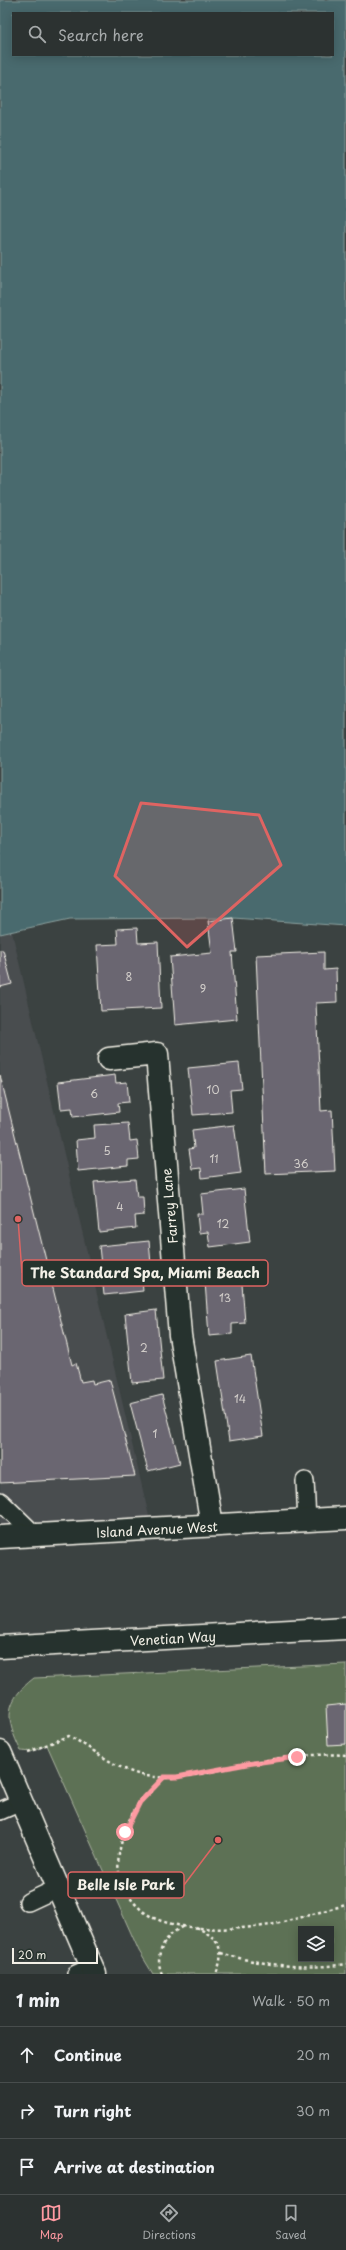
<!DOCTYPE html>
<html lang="en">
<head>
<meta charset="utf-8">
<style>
  body { margin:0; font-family:"Playpen Sans",sans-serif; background:#383e3d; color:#f1f3f6 }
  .controls { position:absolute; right:12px; bottom:12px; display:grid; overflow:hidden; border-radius:0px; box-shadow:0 2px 10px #0003 }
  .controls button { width:36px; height:36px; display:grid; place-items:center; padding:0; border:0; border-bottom:1px solid #484d4d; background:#2c3231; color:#f1f3f6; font:20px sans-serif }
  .scale { position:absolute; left:12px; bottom:10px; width:86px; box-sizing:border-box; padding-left:4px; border:2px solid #f4f1e8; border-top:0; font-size:11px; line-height:14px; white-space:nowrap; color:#f4f1e8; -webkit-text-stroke:3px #26332d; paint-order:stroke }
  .stop { position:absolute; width:12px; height:12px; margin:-9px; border:3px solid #ff9aa2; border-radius:50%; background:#fff }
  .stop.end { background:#ff9aa2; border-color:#fff; box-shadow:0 1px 4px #0008 }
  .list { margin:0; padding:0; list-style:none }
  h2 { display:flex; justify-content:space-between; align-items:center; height:52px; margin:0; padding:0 16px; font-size:17px }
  h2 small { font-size:13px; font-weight:400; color:#a6aaab }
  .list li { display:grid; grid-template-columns:26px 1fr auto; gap:12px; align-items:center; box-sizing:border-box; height:56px; padding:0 16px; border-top:1px solid #484d4d }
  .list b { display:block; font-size:15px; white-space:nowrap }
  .list em { font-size:13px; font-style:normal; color:#a6aaab }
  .icon { flex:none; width:22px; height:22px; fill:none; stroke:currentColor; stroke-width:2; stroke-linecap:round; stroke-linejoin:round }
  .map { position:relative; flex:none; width:346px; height:1974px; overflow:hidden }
  .search { position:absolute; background:#2c3231; box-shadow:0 2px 10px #0003; left:12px; right:12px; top:12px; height:44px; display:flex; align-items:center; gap:10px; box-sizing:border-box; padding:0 14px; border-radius:0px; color:#a6aaab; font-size:15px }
  .sheet { height:220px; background:#2c3231 }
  nav { display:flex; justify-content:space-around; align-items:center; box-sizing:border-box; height:56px; border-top:1px solid #484d4d; background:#2c3231; font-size:11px; color:#a6aaab }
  nav a { display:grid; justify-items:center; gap:2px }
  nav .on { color:#ff9aa2 }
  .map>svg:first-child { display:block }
  .built { fill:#494d4f }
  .green { fill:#5d7154; stroke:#a8b19e; fill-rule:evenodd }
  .water { fill:#486b6e; stroke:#8da19f; fill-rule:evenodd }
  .building { fill:#6b6671; stroke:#f4f1e8 }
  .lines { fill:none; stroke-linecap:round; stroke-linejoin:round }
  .service-casing { stroke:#f4f1e8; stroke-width:20 }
  .minor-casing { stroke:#f4f1e8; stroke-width:25 }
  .secondary-casing { stroke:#f4f1e8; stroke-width:25 }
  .path { stroke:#f4f1e8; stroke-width:2.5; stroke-dasharray:3 3; stroke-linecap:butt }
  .service { stroke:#26332d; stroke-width:17 }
  .minor { stroke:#26332d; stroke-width:22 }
  .secondary { stroke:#26332d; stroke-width:22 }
  .route { stroke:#ff9aa2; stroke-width:5 }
  .marked { fill:#df6462; fill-opacity:0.2; stroke:#df6462; stroke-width:3; stroke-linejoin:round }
  .labels { text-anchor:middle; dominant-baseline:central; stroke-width:3; stroke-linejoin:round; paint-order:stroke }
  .number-label { font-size:11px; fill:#d2ceca }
  .street-label { font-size:13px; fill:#f4f1e8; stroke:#26332d }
  .leader { fill:none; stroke:#df6462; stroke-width:1.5 }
  .callout-dot { fill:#df6462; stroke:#26332d; stroke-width:1.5 }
  .callout { fill:#26332d; stroke:#df6462; stroke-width:1.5 }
  .callout-label { font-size:14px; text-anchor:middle; font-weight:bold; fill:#f4f1e8 }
</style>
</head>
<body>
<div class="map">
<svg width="346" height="1974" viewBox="0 0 346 1974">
  <rect width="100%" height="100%" fill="#3b4241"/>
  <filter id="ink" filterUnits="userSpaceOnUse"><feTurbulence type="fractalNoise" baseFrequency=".025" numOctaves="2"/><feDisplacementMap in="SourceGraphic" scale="8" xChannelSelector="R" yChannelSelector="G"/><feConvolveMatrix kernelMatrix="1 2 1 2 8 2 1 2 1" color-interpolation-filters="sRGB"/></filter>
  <g filter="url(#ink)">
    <!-- built -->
    <path class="built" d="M 12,932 L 152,1529 L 0,1537 L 0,934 Z"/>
    <!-- green -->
    <path class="green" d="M 346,1664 L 346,1974 L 153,1974 L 139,1951 L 47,1745 L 31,1752 L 21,1751 C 5,1719 4,1701 34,1678 ZM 301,1929 L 331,1929 L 331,1959 L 301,1959 Z"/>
    <!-- water -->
    <path class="water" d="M 0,0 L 346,0 L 346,926 L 233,918 L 70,919 L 0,934 ZM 13,13 L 333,13 L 333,55 L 13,55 Z"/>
    <!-- building -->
    <path class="building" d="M 233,918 L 237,952 L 232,952 L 237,1019 L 175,1025 L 170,957 L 212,953 L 208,921 Z
      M 137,928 L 138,943 L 158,942 L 161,1008 L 101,1011 L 97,945 L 118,944 L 117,929 Z
      M 0,950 L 3,950 L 12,984 L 0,987 Z
      M 324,952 L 324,970 L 336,969 L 337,1002 L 316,1003 L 321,1111 L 332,1110 L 335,1171 L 266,1174 L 256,955 Z
      M 239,1063 L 242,1089 L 230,1090 L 232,1112 L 193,1115 L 188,1068 Z
      M 0,1075 L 72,1365 L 76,1363 L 81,1382 L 92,1380 L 93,1384 L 110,1380 L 135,1476 L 0,1483 Z
      M 115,1075 L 116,1083 L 127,1082 L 129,1102 L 118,1103 L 119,1112 L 73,1117 L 72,1108 L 61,1109 L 58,1082 Z
      M 128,1123 L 130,1141 L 137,1140 L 139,1159 L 128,1160 L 128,1166 L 78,1171 L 76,1140 L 95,1138 L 94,1125 Z
      M 234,1125 L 241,1173 L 202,1178 L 201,1168 L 192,1169 L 189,1149 L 194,1148 L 192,1130 Z
      M 135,1179 L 137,1197 L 143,1197 L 144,1215 L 135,1216 L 136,1228 L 99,1232 L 94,1182 Z
      M 244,1189 L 250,1242 L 210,1247 L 208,1232 L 199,1233 L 197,1214 L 203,1214 L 201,1194 Z
      M 149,1241 L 152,1276 L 142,1277 L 143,1291 L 104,1295 L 99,1246 Z
      M 231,1266 L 231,1271 L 241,1271 L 245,1323 L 232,1324 L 232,1334 L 209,1336 L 204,1268 Z
      M 156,1310 L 163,1380 L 132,1383 L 125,1314 Z
      M 251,1356 L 263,1436 L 229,1441 L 217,1361 Z
      M 162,1395 L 180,1463 L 148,1471 L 130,1403 Z
      M 346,1704 L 346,1744 L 328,1745 L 326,1706 Z"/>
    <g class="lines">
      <defs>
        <path id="service" d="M 305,1481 L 307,1521
          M 0,1501 L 35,1535
          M 0,1811 L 21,1802
          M 28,1902 L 58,1888
          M 76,1974 L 92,1967"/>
        <path id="minor" d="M 109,1059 L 157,1054 L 180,1335 L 212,1525
          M 0,1537 L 346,1518
          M 0,1752 L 95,1974"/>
        <path id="secondary" d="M 0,1647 L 346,1628"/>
      </defs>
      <!-- service casing -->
      <use href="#service" class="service-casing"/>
      <!-- minor casing -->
      <use href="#minor" class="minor-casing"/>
      <!-- secondary casing -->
      <use href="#secondary" class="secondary-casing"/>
      <!-- path -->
      <path class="path" d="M 28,1752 L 69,1736 C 92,1748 113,1767 138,1774 C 174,1784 211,1770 246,1764 C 278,1758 313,1753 346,1755
        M 164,1777 C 157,1785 148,1793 141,1801 C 128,1816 115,1853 119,1872 C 123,1891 135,1908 152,1917 C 181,1932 238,1930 270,1925 C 295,1920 321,1911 346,1905
        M 196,1927 C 219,1938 226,1950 216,1974
        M 221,1953 C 259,1965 306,1970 346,1964
        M 162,1974 C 153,1954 166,1934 184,1926"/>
      <!-- service -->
      <use href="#service" class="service"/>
      <!-- minor -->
      <use href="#minor" class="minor"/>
      <!-- secondary -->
      <use href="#secondary" class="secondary"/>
    </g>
  </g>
  <g class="lines" filter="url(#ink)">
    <!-- route -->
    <path class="route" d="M 125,1832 L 140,1802 L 164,1777 L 177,1777 L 247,1764 L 297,1757"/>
  </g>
  <!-- marked area -->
  <path class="marked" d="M 141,803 L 259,815 L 281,865 L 187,947 L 115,876 Z"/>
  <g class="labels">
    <!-- number labels -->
    <g class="number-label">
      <text x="129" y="976">8</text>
      <text x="203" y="988">9</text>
      <text x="213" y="1089">10</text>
      <text x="94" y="1093">6</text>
      <text x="107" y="1150">5</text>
      <text x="214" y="1158">11</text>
      <text x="301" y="1163">36</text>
      <text x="120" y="1206">4</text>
      <text x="223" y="1223">12</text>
      <text x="225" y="1297">13</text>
      <text x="144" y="1347">2</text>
      <text x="240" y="1398">14</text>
      <text x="155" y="1433">1</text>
    </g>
    <!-- street labels -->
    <g class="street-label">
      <text transform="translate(169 1206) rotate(-95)">Farrey Lane</text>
      <text transform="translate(157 1529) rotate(-3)">Island Avenue West</text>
      <text transform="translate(173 1638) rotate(-3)">Venetian Way</text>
    </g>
  </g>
  <!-- callouts -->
  <path class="leader" d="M18 1219L22 1273M218 1840L184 1885"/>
  <g class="callout-dot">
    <circle cx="18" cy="1219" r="4"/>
    <circle cx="218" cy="1840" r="4"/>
  </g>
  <g class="callout">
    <rect x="22" y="1260" width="246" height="26" rx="4"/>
    <rect x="68" y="1872" width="116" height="26" rx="4"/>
  </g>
  <g class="callout-label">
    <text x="145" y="1278">The Standard Spa, Miami Beach</text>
    <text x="126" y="1890">Belle Isle Park</text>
  </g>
</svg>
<div class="controls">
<button><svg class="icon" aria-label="layers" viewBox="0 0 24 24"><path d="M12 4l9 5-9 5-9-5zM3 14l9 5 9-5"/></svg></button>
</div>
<div class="scale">20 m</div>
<div class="stop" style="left:125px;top:1832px"></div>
<div class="stop end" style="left:297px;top:1757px"></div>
<div class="search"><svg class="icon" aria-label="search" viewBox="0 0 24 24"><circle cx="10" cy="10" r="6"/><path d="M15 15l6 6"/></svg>Search here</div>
</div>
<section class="sheet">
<h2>1 min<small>Walk · 50 m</small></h2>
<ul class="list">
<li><svg class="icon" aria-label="ahead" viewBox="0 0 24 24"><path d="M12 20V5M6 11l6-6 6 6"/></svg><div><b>Continue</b></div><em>20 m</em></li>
<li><svg class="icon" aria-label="right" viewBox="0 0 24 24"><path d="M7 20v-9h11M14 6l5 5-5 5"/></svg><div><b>Turn right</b></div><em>30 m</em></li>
<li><svg class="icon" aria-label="arrive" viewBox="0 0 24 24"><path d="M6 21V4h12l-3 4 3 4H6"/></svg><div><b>Arrive at destination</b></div></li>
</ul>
</section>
<nav>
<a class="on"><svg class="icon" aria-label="map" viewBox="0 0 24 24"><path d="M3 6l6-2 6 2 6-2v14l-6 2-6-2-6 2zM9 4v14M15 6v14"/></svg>Map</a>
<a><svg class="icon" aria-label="directions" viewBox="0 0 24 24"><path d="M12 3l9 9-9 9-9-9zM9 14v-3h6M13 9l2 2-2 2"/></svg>Directions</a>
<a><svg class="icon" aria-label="saved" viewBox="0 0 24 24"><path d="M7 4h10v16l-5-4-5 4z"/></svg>Saved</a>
</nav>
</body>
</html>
